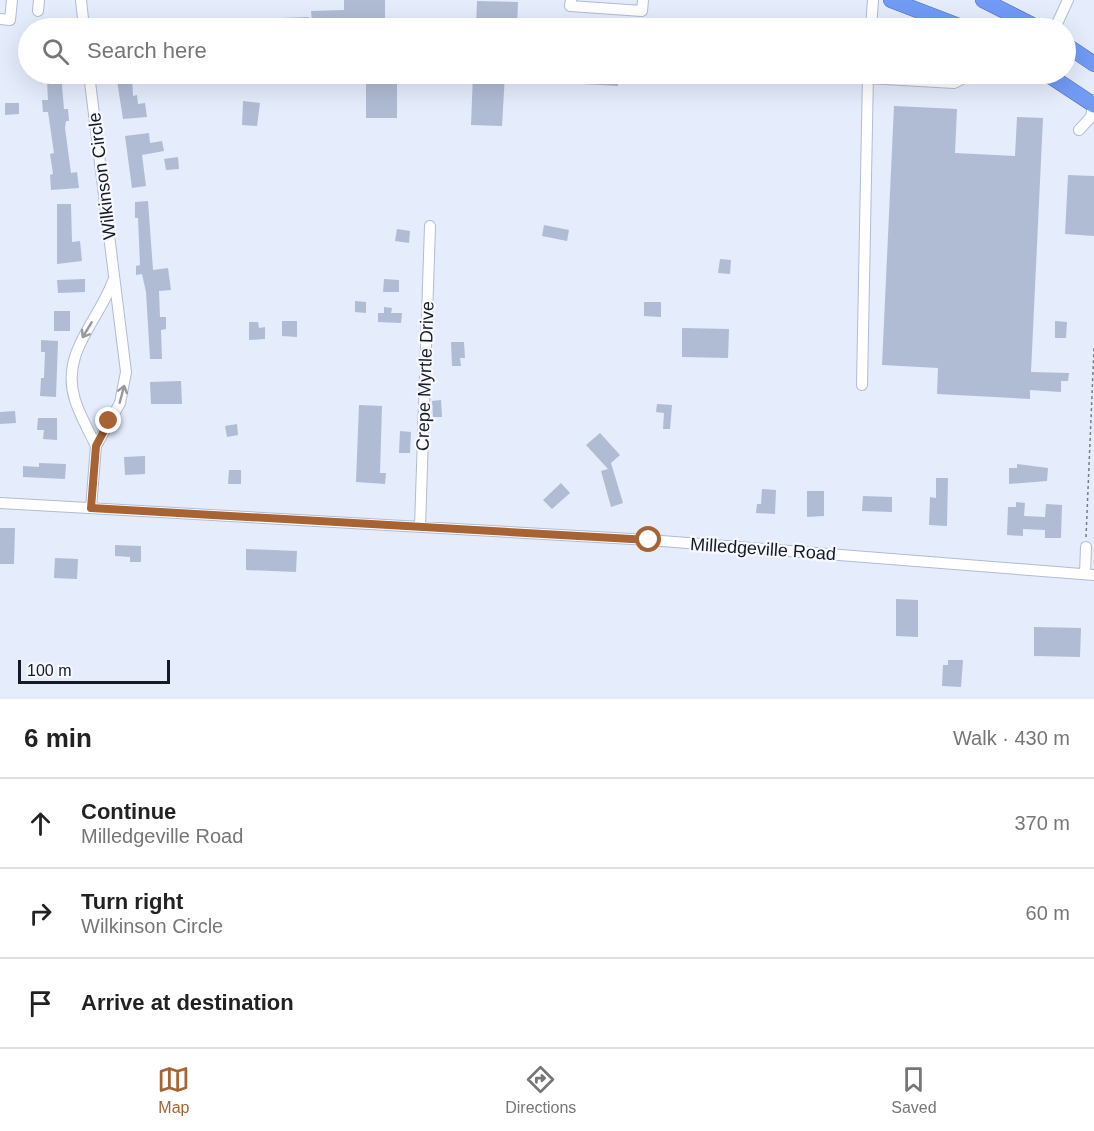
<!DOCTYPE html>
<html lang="en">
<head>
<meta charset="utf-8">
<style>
  body { margin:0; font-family:Helvetica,sans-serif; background:#f2f2f2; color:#222 }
  .scale { position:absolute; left:18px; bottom:15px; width:152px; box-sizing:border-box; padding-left:6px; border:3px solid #161a23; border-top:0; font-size:16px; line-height:21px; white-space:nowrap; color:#161a23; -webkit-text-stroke:4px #f7f9ff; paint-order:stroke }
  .stop { position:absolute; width:18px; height:18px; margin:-14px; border:4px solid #a76333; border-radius:50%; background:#fff }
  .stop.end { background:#a76333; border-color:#fff; box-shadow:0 2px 6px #0008 }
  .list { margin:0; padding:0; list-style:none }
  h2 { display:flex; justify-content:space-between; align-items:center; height:78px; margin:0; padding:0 24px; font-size:26px }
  h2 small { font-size:20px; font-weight:400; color:#767676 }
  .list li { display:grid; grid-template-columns:39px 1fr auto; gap:18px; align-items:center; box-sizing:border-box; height:90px; padding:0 24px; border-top:2px solid #e0e0e0 }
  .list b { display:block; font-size:22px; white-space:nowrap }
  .list p { margin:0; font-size:20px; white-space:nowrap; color:#767676 }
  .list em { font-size:20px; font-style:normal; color:#767676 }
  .icon { flex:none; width:33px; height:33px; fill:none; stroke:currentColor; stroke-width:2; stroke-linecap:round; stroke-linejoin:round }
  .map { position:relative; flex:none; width:1094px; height:699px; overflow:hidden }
  .search { position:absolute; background:#fff; box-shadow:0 6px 24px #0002; left:18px; right:18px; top:18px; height:66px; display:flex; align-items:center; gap:15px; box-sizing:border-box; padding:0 21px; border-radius:33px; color:#767676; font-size:22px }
  .sheet { height:348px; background:#fff }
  nav { display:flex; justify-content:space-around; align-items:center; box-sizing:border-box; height:84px; border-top:2px solid #e0e0e0; background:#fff; font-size:16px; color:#767676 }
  nav a { display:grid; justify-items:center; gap:3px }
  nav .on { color:#a76333 }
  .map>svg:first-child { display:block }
  .building { fill:#b0bcd4 }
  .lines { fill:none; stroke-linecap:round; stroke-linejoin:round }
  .minor-casing { stroke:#b0bcd4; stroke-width:12 }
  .highway-casing { stroke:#516eac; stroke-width:16 }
  .path { stroke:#767c88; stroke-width:1.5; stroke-dasharray:3 3; stroke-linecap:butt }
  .minor { stroke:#fff; stroke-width:10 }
  .highway { stroke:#719bf5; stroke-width:15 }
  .oneway { stroke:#96989c }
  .route { stroke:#a76333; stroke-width:8 }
  .labels { text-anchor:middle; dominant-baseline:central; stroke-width:4.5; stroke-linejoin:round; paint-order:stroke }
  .street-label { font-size:18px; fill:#161a23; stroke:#f7f9ff }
</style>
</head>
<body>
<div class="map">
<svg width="1094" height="699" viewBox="0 0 1094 699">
  <rect width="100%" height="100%" fill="#e5ecfc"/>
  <!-- building -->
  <path class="building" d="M 344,0 L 385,0 L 385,28 L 344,28 L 344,19 L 312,21 L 311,11 L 344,10 Z
    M 477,1 L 518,2 L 517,28 L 476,28 Z
    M 309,17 L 310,28 L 223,28 L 223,20 Z
    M 41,74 L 61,74 L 64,109 L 68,109 L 69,121 L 66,121 L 65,128 L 71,173 L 77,172 L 79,188 L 51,190 L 50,175 L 53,174 L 50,154 L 54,153 L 48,112 L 43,112 L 42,100 L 48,100 L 47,82 L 41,83 Z
    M 116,74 L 132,74 L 133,96 L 137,95 L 138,104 L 145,103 L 147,117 L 123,119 Z
    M 366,74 L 397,74 L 397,118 L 366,118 Z
    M 473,74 L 505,74 L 502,126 L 471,125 Z
    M 583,74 L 618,74 L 618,86 L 582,84 Z
    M 243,101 L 260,103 L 257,126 L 242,125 Z
    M 5,103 L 19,103 L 19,114 L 5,115 Z
    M 894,106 L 957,109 L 955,153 L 1015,156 L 1017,117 L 1043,118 L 1031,372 L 1069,373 L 1068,381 L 1061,381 L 1061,392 L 1030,390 L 1030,399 L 937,394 L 938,368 L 882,365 Z
    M 149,133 L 150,143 L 162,141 L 164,151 L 142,155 L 146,186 L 132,188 L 125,136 Z
    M 178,157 L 179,169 L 166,170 L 164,159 Z
    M 1068,175 L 1094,176 L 1094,236 L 1065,234 Z
    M 148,201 L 153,270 L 168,268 L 171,290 L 159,291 L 160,317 L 166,317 L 166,329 L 161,330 L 162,359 L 150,359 L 146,292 L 142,274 L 136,275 L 136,266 L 140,265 L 138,218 L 135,218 L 135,202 Z
    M 57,204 L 71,204 L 72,242 L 80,241 L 82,261 L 57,264 Z
    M 544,225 L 569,230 L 567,241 L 542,236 Z
    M 397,229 L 410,231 L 409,243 L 395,241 Z
    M 720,259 L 731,260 L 730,274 L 718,273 Z
    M 85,279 L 85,292 L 58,293 L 57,280 Z
    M 384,279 L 399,280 L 399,292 L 383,292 Z
    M 355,301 L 366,302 L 366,313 L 355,312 Z
    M 644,302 L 661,302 L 661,317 L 644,316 Z
    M 384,307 L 392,308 L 391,313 L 402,313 L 401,323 L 378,322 L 378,313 L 384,313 Z
    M 54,311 L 70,311 L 70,331 L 54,331 Z
    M 282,321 L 297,321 L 297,337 L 282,336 Z
    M 1055,321 L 1067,322 L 1066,338 L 1055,338 Z
    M 249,322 L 258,322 L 259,328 L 265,327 L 265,339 L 249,340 Z
    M 682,328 L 729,329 L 728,358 L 682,357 Z
    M 41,340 L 58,341 L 56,397 L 40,396 L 41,378 L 44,378 L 45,352 L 41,352 Z
    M 451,342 L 464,342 L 465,358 L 460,358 L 461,366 L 452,366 Z
    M 181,381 L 182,404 L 151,404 L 150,382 Z
    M 441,400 L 442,417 L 433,417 L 432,401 Z
    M 657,404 L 672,405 L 670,429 L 663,429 L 664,413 L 656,412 Z
    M 359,405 L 382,406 L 380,473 L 386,473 L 385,484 L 356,482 Z
    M 15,411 L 16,423 L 0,424 L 0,412 Z
    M 38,418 L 57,418 L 57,440 L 43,439 L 44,430 L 37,430 Z
    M 237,424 L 238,435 L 227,437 L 225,426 Z
    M 400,431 L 411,432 L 410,453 L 399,453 Z
    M 600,433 L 620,455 L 611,463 L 623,503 L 611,507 L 601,471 L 608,469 L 586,445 Z
    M 145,456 L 145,474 L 125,475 L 124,457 Z
    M 39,463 L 66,464 L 65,479 L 23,477 L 23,466 L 39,467 Z
    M 1017,464 L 1048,468 L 1047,481 L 1009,484 L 1009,468 L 1017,468 Z
    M 229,470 L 241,470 L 241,484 L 228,484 Z
    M 936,478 L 948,478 L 947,526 L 929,525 L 930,497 L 936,498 Z
    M 561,483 L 570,493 L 552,509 L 543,500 Z
    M 762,489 L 776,490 L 775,514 L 756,513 L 757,504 L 761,504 Z
    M 807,491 L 824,491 L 824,516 L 807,517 Z
    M 863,496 L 892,497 L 892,512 L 862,511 Z
    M 1016,502 L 1025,503 L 1024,516 L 1045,517 L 1046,504 L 1062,505 L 1061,538 L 1045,538 L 1045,530 L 1023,529 L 1023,536 L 1007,535 L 1008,507 L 1016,507 Z
    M 0,528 L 15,528 L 14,564 L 0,564 Z
    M 115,545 L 141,546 L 141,562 L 130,562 L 130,557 L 115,556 Z
    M 246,549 L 297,551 L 296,572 L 246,570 Z
    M 55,558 L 78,559 L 77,579 L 54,578 Z
    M 896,599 L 918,600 L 918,637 L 896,636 Z
    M 1034,627 L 1081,628 L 1080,657 L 1034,656 Z
    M 948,660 L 963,660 L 961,687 L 942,686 L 943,665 L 948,665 Z"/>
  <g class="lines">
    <defs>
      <path id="minor" d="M 81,0 L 84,28
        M 571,0 L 570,6 L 642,11 L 643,0
        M 38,11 L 39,0
        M 0,19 L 10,20 L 12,0
        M 871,28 L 873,0
        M 1055,28 L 1068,0
        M 89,74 L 126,372 L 120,403 L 96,446 L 91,508
        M 975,74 L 996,77 L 998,74
        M 868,78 L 954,83 L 972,74
        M 1079,130 L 1091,117 L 1094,100
        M 862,385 L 868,74
        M 96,446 C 89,431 80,416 75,400 C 60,353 98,322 113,281
        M 0,503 L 649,540 L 1094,575
        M 420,527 L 430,226
        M 1085,574 L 1086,547"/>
      <path id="highway" d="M 891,0 L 964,28
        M 983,0 L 1038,28
        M 1066,45 L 1094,64
        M 1047,74 L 1094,105"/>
    </defs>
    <!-- minor casing -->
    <use href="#minor" class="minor-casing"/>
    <!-- highway casing -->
    <use href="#highway" class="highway-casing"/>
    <!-- path -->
    <path class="path" d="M 1086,537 L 1094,348"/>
    <!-- minor -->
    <use href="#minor" class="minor"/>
    <!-- highway -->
    <use href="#highway" class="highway"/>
  </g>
  <!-- one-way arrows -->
  <defs><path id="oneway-shaft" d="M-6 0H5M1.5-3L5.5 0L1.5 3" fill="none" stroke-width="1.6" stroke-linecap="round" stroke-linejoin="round" transform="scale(1.5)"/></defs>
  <g class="oneway">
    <use href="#oneway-shaft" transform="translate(87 330) rotate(121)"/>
    <use href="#oneway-shaft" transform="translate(122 394) rotate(-75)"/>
  </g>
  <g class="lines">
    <!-- route -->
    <path class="route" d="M 109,421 L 96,446 L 91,508 L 649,540"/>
  </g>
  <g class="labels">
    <!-- street labels -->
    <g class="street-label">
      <text transform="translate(102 176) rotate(-97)">Wilkinson Circle</text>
      <text transform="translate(425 376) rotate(-88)">Crepe Myrtle Drive</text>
      <text transform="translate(763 549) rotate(4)">Milledgeville Road</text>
    </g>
  </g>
</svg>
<div class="scale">100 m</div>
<div class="stop" style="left:649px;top:540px"></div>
<div class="stop end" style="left:109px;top:421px"></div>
<div class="search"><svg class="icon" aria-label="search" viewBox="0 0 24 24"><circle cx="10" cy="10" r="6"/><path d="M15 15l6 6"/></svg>Search here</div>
</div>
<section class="sheet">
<h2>6 min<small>Walk · 430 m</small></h2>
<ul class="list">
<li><svg class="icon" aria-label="ahead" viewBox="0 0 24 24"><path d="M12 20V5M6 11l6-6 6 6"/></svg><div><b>Continue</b><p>Milledgeville Road</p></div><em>370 m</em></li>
<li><svg class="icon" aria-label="right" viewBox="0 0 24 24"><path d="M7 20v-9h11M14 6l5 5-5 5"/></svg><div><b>Turn right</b><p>Wilkinson Circle</p></div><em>60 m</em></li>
<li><svg class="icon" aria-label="arrive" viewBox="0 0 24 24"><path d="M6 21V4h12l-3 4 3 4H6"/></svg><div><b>Arrive at destination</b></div></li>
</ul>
</section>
<nav>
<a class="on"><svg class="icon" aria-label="map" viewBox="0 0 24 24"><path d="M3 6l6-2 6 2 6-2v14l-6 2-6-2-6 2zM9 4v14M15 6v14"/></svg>Map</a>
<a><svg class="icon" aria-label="directions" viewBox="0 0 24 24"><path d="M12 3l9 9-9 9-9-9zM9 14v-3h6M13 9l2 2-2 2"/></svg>Directions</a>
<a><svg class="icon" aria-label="saved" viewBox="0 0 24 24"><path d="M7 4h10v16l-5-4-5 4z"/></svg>Saved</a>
</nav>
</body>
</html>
